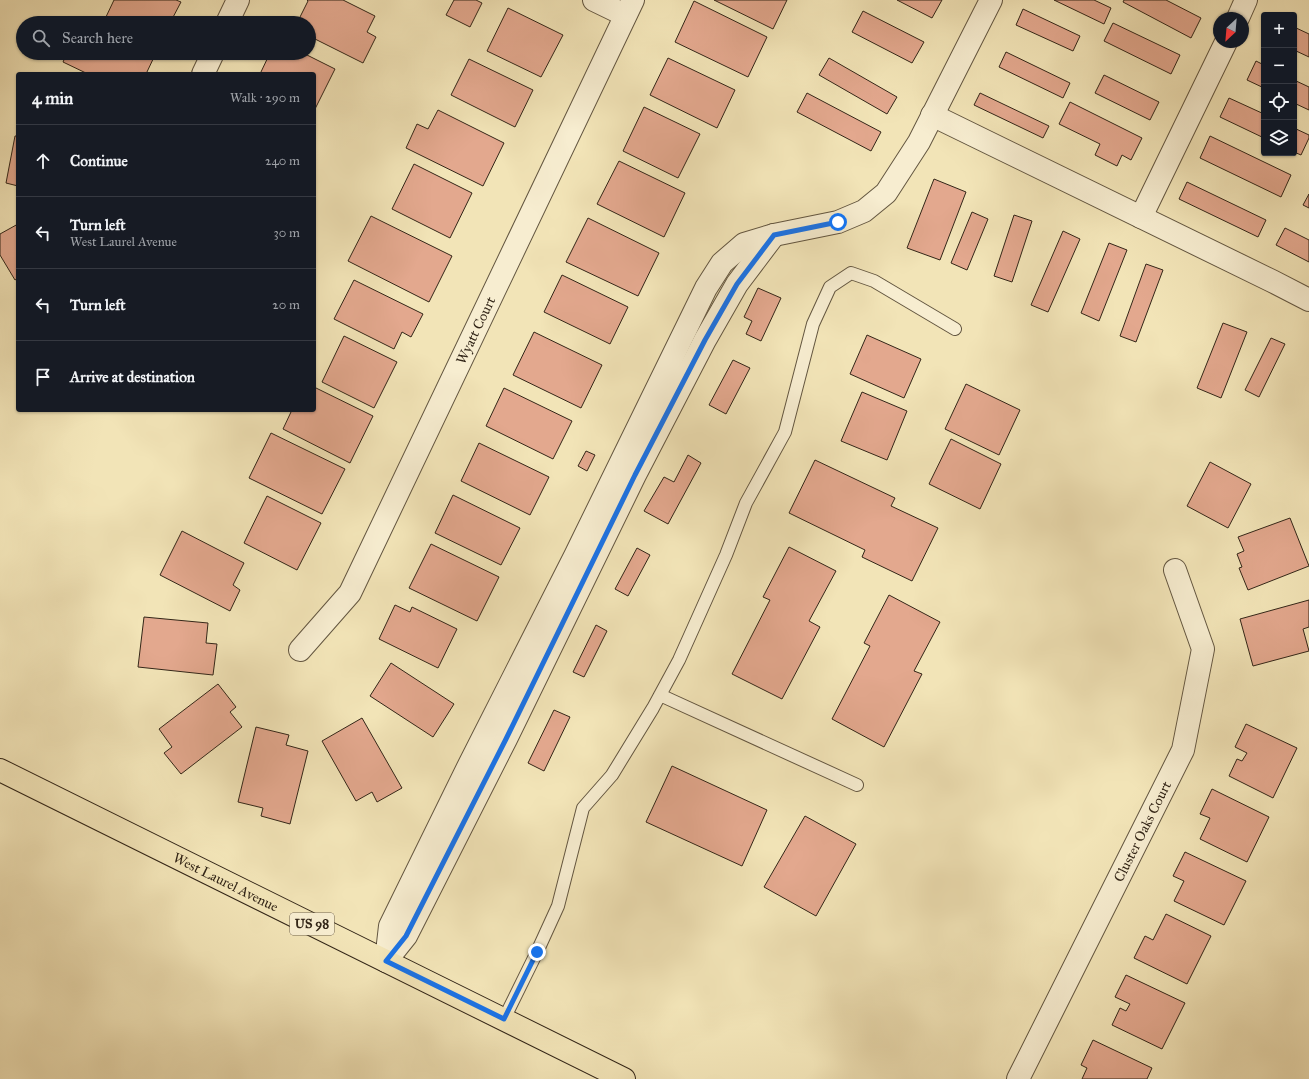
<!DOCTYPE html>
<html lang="en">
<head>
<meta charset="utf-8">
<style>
  body { margin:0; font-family:"IM FELL Great Primer",serif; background:#20242c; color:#f1f3f6 }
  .controls { position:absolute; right:12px; top:12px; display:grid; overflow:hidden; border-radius:4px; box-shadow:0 1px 3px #0004 }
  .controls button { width:36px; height:36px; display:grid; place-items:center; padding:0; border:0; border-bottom:1px solid #363941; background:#171b24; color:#f1f3f6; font:20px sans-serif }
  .compass { position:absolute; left:1213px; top:12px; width:36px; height:36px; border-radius:50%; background:#171b24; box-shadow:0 1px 3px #0004; rotate:206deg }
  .stop { position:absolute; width:12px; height:12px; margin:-9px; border:3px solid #1a73e8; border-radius:50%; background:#fff }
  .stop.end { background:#1a73e8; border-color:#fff; box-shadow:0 1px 4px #0008 }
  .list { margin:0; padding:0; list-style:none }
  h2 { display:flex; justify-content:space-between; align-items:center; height:52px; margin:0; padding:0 16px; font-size:17px }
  h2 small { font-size:13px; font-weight:400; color:#9ea1a6 }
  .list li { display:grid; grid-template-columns:26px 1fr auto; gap:12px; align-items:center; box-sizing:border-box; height:72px; padding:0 16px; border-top:1px solid #363941 }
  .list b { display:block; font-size:15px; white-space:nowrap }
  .list p { margin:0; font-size:13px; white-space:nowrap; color:#9ea1a6 }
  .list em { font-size:13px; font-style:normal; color:#9ea1a6 }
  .icon { flex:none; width:22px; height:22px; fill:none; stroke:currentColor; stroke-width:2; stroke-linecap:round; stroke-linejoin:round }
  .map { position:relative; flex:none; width:1309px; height:1079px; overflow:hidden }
  .search { position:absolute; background:#171b24; box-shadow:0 1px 3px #0004; left:16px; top:16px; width:300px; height:44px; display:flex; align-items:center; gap:10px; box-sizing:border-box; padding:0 14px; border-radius:22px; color:#9ea1a6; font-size:15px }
  .panel { position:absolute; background:#171b24; box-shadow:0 1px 3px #0004; left:16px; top:72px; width:300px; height:340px; border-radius:4px }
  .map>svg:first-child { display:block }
  .building { fill:#e3a88e; stroke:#332618 }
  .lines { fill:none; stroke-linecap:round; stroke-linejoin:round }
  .lane-casing { stroke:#635640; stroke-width:14 }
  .street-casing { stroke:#635640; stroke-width:24 }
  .primary-casing { stroke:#332618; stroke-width:24 }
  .lane { stroke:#f7edd0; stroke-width:12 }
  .street { stroke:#f7edd0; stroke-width:22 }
  .primary { stroke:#f2e4b7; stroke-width:22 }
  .route { stroke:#1a73e8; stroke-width:5 }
  .labels { text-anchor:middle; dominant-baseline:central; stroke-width:3.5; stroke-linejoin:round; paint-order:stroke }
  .shield { fill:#f7edd0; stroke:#6e624f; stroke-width:1 }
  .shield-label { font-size:13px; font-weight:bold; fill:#332618 }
  .street-label { font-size:14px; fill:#332618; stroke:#f7edd0 }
</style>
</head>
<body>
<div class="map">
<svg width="1309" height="1079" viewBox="0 0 1309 1079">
  <rect width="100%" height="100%" fill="#f2e4b7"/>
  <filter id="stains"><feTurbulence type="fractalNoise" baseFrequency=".005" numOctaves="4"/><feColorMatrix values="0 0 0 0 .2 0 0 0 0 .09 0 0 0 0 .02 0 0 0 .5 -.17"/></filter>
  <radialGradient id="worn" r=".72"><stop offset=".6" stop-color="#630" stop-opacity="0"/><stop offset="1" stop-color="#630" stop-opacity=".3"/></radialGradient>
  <!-- building -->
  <path class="building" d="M 114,0 L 176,0 L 181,2 L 170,23 L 114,23 L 105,19 Z
    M 307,0 L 343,0 L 375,16 L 367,32 L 376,37 L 363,63 L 309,36 L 309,23 L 297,23 L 308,1 Z
    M 454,0 L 476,0 L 482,3 L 470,27 L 446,15 Z
    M 714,0 L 787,0 L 773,29 Z
    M 897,0 L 942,0 L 932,18 Z
    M 1054,0 L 1094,0 L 1111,8 L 1104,24 Z
    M 1124,0 L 1166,0 L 1201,18 L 1191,38 L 1123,2 Z
    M 694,1 L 767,37 L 748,77 L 675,42 Z
    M 508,8 L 563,35 L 541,77 L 487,51 Z
    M 1023,9 L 1080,36 L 1073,51 L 1016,25 Z
    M 863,11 L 924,42 L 912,63 L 852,32 Z
    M 1113,23 L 1180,55 L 1171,74 L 1104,41 Z
    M 1294,27 L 1309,34 L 1309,57 L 1294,50 Z
    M 1006,52 L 1070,83 L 1063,98 L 999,67 Z
    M 67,53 L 151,53 L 155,55 L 146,74 L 88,74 L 63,62 Z
    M 270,53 L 303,53 L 335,69 L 314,111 L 314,74 L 260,74 Z
    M 668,58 L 735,90 L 717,128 L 650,95 Z
    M 829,58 L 897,97 L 887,114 L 819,75 Z
    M 469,59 L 533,90 L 515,127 L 451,95 Z
    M 1256,61 L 1264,65 L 1264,88 L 1247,80 Z
    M 1104,75 L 1159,102 L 1150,120 L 1095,93 Z
    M 1294,80 L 1309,87 L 1309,110 L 1294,103 Z
    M 807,93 L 881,132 L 871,151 L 797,112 Z
    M 980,93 L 1049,126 L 1043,138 L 974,105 Z
    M 1229,98 L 1264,114 L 1264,138 L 1220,117 Z
    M 1070,102 L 1142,138 L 1131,160 L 1122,155 L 1117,166 L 1095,155 L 1100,144 L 1059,124 Z
    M 644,107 L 700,134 L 678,178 L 623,151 Z
    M 438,110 L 504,143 L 483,186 L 406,148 L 417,124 L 428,129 Z
    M 1294,128 L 1309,135 L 1309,138 L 1301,155 L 1294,152 Z
    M 15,136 L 18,136 L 18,186 L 6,183 Z
    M 1210,136 L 1291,175 L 1281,197 L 1200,158 Z
    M 619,161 L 685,193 L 664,237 L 597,204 Z
    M 414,164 L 472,193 L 450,238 L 392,209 Z
    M 934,179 L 966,192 L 940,260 L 907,248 Z
    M 1187,182 L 1266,220 L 1258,237 L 1179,199 Z
    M 1309,194 L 1309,208 L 1303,205 Z
    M 972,212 L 988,219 L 967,270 L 951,263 Z
    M 1014,215 L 1032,221 L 1012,282 L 994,276 Z
    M 371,216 L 452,256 L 429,302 L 348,261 Z
    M 588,218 L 659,253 L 638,296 L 566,262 Z
    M 18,224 L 18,278 L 15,280 L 0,255 L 0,234 Z
    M 1285,228 L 1309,240 L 1309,262 L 1276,245 Z
    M 1063,231 L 1080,239 L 1048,312 L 1031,305 Z
    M 1109,243 L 1127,250 L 1099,321 L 1081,313 Z
    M 1146,264 L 1163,270 L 1136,342 L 1120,336 Z
    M 562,275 L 628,307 L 610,344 L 544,312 Z
    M 354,280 L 423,314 L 411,337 L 402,332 L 394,349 L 334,319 Z
    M 758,288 L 781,298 L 761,341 L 746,334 L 752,321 L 744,317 Z
    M 1223,323 L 1247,332 L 1221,398 L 1197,388 Z
    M 534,332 L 602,365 L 581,408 L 513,375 Z
    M 867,335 L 921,359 L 904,398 L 850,374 Z
    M 344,336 L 397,362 L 374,408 L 322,382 Z
    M 1271,338 L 1285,344 L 1259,397 L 1245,390 Z
    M 733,360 L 750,368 L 726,414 L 709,405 Z
    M 966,384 L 1020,410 L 999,455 L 945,429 Z
    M 314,387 L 373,416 L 350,463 L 283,429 L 291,412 L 288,410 L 314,410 Z
    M 504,388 L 572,421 L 553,459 L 486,426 Z
    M 862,392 L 907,411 L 887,460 L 841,441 Z
    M 271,433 L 345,469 L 322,514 L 249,478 Z
    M 951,439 L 1001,464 L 980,509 L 929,484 Z
    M 479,443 L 549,477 L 530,515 L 461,481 Z
    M 586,451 L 595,455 L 587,471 L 578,466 Z
    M 688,455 L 701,463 L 668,524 L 644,511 L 664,477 L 674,482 Z
    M 815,460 L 895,498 L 891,506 L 938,528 L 912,581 L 862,557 L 865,550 L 789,513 Z
    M 1210,462 L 1251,484 L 1228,528 L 1187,506 Z
    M 453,495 L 520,528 L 501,565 L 435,533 Z
    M 267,496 L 321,523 L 297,570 L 244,543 Z
    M 1290,518 L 1309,566 L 1248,590 L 1239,568 L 1242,567 L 1237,554 L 1244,551 L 1238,537 Z
    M 182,531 L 244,563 L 233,585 L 240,590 L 230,611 L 160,575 Z
    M 431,544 L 499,577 L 477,621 L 409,588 Z
    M 789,547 L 836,571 L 809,621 L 820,627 L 782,699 L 732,674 L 770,600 L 763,597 Z
    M 637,548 L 650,555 L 628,596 L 615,589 Z
    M 889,595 L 940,622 L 914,671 L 922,674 L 884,747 L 832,719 L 870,646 L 864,643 Z
    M 1309,600 L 1309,627 L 1303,629 L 1309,651 L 1253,666 L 1240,619 Z
    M 395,605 L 410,612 L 412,607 L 457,629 L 438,668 L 379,639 Z
    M 144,617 L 208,623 L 206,643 L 217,644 L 213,675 L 138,667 Z
    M 596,625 L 607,631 L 584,677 L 573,672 Z
    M 391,663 L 454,704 L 433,737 L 370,696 Z
    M 218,684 L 236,707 L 230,712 L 242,727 L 181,774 L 164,753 L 172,747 L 159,729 Z
    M 554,710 L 570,717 L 544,771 L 528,763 Z
    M 362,718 L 402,788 L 377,802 L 372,792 L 356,801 L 322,741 Z
    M 1246,724 L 1297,748 L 1273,798 L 1229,776 L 1237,759 L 1242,761 L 1247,753 L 1235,747 Z
    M 256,727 L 289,735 L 286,745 L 308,751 L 290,824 L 261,816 L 263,808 L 238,802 Z
    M 672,766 L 767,810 L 742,866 L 646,822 Z
    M 1212,789 L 1269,817 L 1247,862 L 1200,839 L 1210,818 L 1200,814 Z
    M 805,816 L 856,844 L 816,916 L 764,887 Z
    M 1185,852 L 1246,881 L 1224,925 L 1174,901 L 1184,881 L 1173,876 Z
    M 1166,914 L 1211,936 L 1187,984 L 1134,958 L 1145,936 L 1153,940 Z
    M 1126,975 L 1185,1003 L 1162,1049 L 1112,1025 L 1120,1008 L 1126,1011 L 1130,1004 L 1115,997 Z
    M 1093,1040 L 1152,1068 L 1147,1079 L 1082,1079 L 1087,1068 L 1081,1065 Z"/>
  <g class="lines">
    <defs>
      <path id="lane" d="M 660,695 L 857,785
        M 504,1019 L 537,952 L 558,906 L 583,808 L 612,775 L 653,708 L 679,660 L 726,555 L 746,503 L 785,432 L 813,324 L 830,287 L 851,273 L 874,281 L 955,329"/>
      <g id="street">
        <path d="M 594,0 L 625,15"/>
        <path d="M 1238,18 L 1246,0"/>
        <path d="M 227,23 L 238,0"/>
        <path d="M 203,74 L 213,53"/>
        <path d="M 932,115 L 1272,281 L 1309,300"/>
        <path d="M 1141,217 L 1226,42"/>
        <path id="s1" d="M 300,650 L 350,593 L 633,0"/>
        <path d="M 386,961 L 390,926 L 469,765 L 575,556 L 706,288 L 722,263 L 744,244 L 774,235 L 838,222 L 864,211 L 886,193 L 919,142 L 991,0"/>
        <path d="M 386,961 L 406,936 L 506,739 L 635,475 L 705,340 L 737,284 L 774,235"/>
        <path id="s2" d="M 1018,1079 L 1183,750 L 1203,649 L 1175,570"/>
      </g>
      <g id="primary">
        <path id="s3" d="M 0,770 L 624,1079"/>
      </g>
    </defs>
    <!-- lane casing -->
    <use href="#lane" class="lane-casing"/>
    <!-- street casing -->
    <use href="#street" class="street-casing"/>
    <!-- primary casing -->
    <use href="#primary" class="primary-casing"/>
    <!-- lane -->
    <use href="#lane" class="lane"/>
    <!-- street -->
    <use href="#street" class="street"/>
    <!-- primary -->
    <use href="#primary" class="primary"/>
  </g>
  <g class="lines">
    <!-- route -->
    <path class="route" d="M 537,952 L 504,1019 L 386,961 L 406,936 L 506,739 L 635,475 L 705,340 L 737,284 L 774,235 L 838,222"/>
  </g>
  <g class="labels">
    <!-- shield labels -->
    <rect class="shield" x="290" y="913" width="44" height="22" rx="3"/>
    <g class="shield-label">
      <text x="312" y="924">US 98</text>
    </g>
    <!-- street labels -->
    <g class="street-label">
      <text stroke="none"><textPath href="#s1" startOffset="367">Wyatt Court</textPath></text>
      <text stroke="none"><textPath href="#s2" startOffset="277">Cluster Oaks Court</textPath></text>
      <text stroke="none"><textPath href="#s3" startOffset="252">West Laurel Avenue</textPath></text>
    </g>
  </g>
  <rect width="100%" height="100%" filter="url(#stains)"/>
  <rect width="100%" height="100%" fill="url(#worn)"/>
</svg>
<div class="controls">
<button>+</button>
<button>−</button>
<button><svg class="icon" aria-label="locate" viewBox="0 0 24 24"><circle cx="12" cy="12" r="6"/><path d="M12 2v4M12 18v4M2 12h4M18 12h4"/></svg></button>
<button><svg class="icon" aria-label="layers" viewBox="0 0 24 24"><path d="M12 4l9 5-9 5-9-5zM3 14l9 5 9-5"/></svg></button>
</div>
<svg class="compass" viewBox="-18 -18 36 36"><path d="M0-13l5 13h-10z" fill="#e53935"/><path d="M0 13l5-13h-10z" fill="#9ea1a6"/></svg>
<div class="stop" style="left:838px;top:222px"></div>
<div class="stop end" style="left:537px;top:952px"></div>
<div class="search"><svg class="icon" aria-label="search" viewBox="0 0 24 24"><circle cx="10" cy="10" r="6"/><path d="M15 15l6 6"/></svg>Search here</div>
<section class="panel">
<h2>4 min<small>Walk · 290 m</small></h2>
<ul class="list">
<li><svg class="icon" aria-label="ahead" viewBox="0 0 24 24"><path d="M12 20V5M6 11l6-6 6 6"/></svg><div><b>Continue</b></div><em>240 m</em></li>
<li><svg class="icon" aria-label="left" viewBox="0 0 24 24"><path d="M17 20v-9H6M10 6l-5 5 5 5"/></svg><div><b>Turn left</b><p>West Laurel Avenue</p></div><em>30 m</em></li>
<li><svg class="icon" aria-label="left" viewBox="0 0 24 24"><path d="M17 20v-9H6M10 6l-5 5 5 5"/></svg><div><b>Turn left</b></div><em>20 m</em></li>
<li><svg class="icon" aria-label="arrive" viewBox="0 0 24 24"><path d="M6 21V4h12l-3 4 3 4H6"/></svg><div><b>Arrive at destination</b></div></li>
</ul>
</section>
</div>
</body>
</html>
